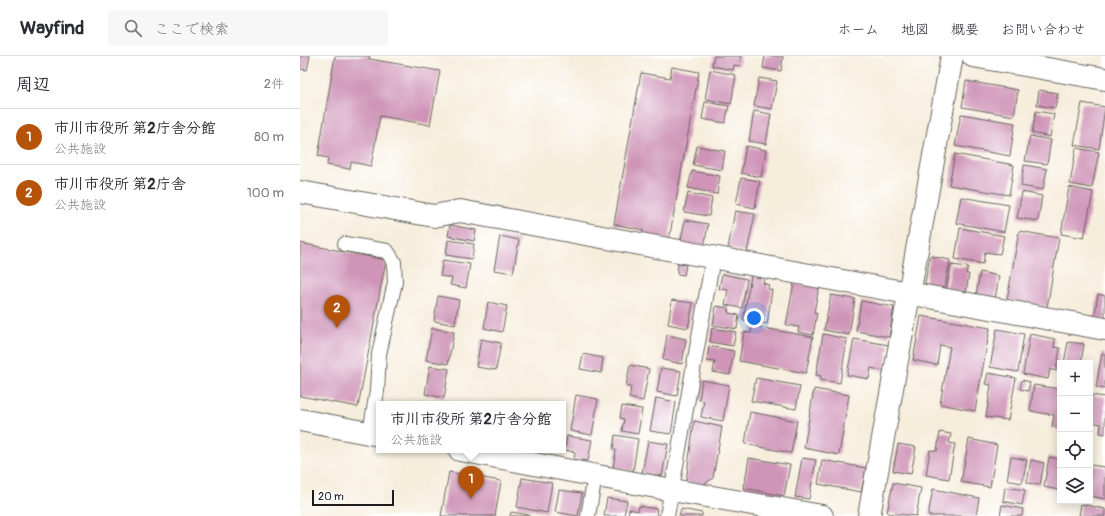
<!DOCTYPE html>
<html lang="ja">
<head>
<meta charset="utf-8">
<style>
  body { margin:0; font-family:Pangolin,"Klee One",sans-serif; background:#f7f7f7; color:#2b2b33 }
  .controls { position:absolute; right:12px; bottom:12px; display:grid; overflow:hidden; border-radius:0px; box-shadow:0 2px 10px #0003 }
  .controls button { width:36px; height:36px; display:grid; place-items:center; padding:0; border:0; border-bottom:1px solid #e1e1e2; background:#fff; color:#2b2b33; font:20px sans-serif }
  .scale { position:absolute; left:12px; bottom:10px; width:82px; box-sizing:border-box; padding-left:4px; border:2px solid #1c1c1c; border-top:0; font-size:11px; line-height:14px; white-space:nowrap; color:#1c1c1c; -webkit-text-stroke:3px #fff; paint-order:stroke }
  .you { position:absolute; left:454px; top:262px; width:14px; height:14px; margin:-10px; border:3px solid #fff; border-radius:50%; background:#1a73e8; box-shadow:0 0 0 6px #1a73e833 }
  .badge { display:grid; place-items:center; width:26px; height:26px; border-radius:50%; background:#b45309; color:#fff; font-size:13px; font-weight:700 }
  .pin { position:absolute; translate:-50% -33px; filter:drop-shadow(0 1px 2px #0008) }
  .pin::after { content:''; position:absolute; top:21px; width:14px; height:12px; background:inherit; clip-path:polygon(0 0,100% 0,50% 100%) }
  .popup { position:absolute; left:76px; top:345px; width:190px; height:52px; box-sizing:border-box; display:grid; place-content:center; border-radius:0px; background:#fff; filter:drop-shadow(0 1px 3px #0005); font-size:13px; white-space:nowrap; color:#7c7c81 }
  .popup b { font-size:15px; color:#2b2b33 }
  .popup::after { content:''; position:absolute; left:50%; top:100%; margin-left:-8px; border:8px solid transparent; border-top-color:#fff }
  .list { margin:0; padding:0; list-style:none }
  h2 { display:flex; justify-content:space-between; align-items:center; height:52px; margin:0; padding:0 16px; font-size:17px }
  h2 small { font-size:13px; font-weight:400; color:#7c7c81 }
  .list li { display:grid; grid-template-columns:26px 1fr auto; gap:12px; align-items:center; box-sizing:border-box; height:56px; padding:0 16px; border-top:1px solid #e1e1e2 }
  .list b { display:block; font-size:15px; white-space:nowrap }
  .list p { margin:0; font-size:13px; white-space:nowrap; color:#7c7c81 }
  .list em { font-size:13px; font-style:normal; color:#7c7c81 }
  .icon { flex:none; width:22px; height:22px; fill:none; stroke:currentColor; stroke-width:2; stroke-linecap:round; stroke-linejoin:round }
  .map { position:relative; flex:none; width:805px; height:460px; overflow:hidden }
  header { display:flex; align-items:center; gap:24px; box-sizing:border-box; height:56px; padding:0 20px; background:#fff; border-bottom:1px solid #e1e1e2 }
  header strong { font-size:19px }
  nav { display:flex; gap:22px; margin-inline-start:auto; font-size:14px }
  .search { width:280px; height:36px; background:#f7f7f7; display:flex; align-items:center; gap:10px; box-sizing:border-box; padding:0 14px; border-radius:0px; color:#7c7c81; font-size:15px }
  main { display:flex }
  aside { flex:1; background:#fff }
  .map>svg:first-child { display:block }
  .building { fill:#cf94b7 }
  .lines { fill:none; stroke-linecap:round; stroke-linejoin:round }
  .service-casing { stroke:#68655f; stroke-width:16 }
  .minor-casing { stroke:#68655f; stroke-width:24 }
  .tertiary-casing { stroke:#68655f; stroke-width:24 }
  .service { stroke:#fff; stroke-width:14 }
  .minor { stroke:#fff; stroke-width:22 }
  .tertiary { stroke:#fff; stroke-width:22 }
</style>
</head>
<body>
<header>
<strong>Wayfind</strong>
<div class="search"><svg class="icon" aria-label="search" viewBox="0 0 24 24"><circle cx="10" cy="10" r="6"/><path d="M15 15l6 6"/></svg>ここで検索</div>
<nav><a>ホーム</a><a>地図</a><a>概要</a><a>お問い合わせ</a></nav>
</header>
<main>
<aside>
<h2>周辺<small>2件</small></h2>
<ul class="list">
<li><span class="badge">1</span><div><b>市川市役所 第2庁舎分館</b><p>公共施設</p></div><em>80 m</em></li>
<li><span class="badge">2</span><div><b>市川市役所 第2庁舎</b><p>公共施設</p></div><em>100 m</em></li>
</ul>
</aside>
<div class="map">
<svg width="805" height="460" viewBox="0 0 805 460">
  <rect width="100%" height="100%" fill="#fff"/>
  <filter id="ink" filterUnits="userSpaceOnUse"><feTurbulence type="fractalNoise" baseFrequency=".025" numOctaves="2"/><feDisplacementMap in="SourceGraphic" scale="8" xChannelSelector="R" yChannelSelector="G"/><feConvolveMatrix kernelMatrix="1 2 1 2 8 2 1 2 1" color-interpolation-filters="sRGB"/></filter>
  <filter id="wash" filterUnits="userSpaceOnUse"><feTurbulence type="fractalNoise" baseFrequency=".012" numOctaves="4" result="noise"/><feDisplacementMap in="SourceGraphic" scale="16" xChannelSelector="R" yChannelSelector="G"/><feGaussianBlur stdDeviation="0.9" result="paint"/><feColorMatrix in="noise" values="0 0 0 0 0 0 0 0 0 0 0 0 0 0 0 0 0 1.4 0 .05"/><feComposite in="paint" operator="in"/></filter>
  <g filter="url(#wash)">
    <rect width="100%" height="100%" fill="#f6eddb"/>
    <g id="blocks">
      <!-- building -->
      <path class="building" d="M 0,0 L 10,0 L 7,14 L 0,13 Z
        M 35,0 L 70,0 L 69,3 L 140,15 L 130,69 L 80,60 L 71,110 L 51,106 L 50,113 L 27,109 L 28,102 L 18,100 Z
        M 414,0 L 441,0 L 439,10 L 434,9 L 433,14 L 412,10 Z
        M 465,0 L 483,0 L 481,15 L 463,12 Z
        M 372,11 L 399,16 L 369,184 L 342,179 L 343,174 L 314,168 L 341,17 L 370,22 Z
        M 410,14 L 436,19 L 431,48 L 405,43 Z
        M 459,22 L 477,25 L 472,53 L 454,50 Z
        M 666,25 L 718,34 L 714,60 L 662,51 Z
        M 739,34 L 758,37 L 755,52 L 737,49 Z
        M 405,46 L 429,50 L 425,67 L 402,63 Z
        M 782,47 L 805,51 L 799,93 L 774,89 Z
        M 454,55 L 471,58 L 466,88 L 449,85 Z
        M 736,55 L 754,58 L 750,81 L 732,77 Z
        M 661,58 L 715,67 L 710,100 L 655,90 Z
        M 730,80 L 751,84 L 747,108 L 725,105 Z
        M 397,90 L 425,95 L 422,114 L 393,109 Z
        M 446,90 L 466,94 L 461,121 L 441,117 Z
        M 776,92 L 799,96 L 792,132 L 770,128 Z
        M 655,98 L 714,109 L 709,139 L 649,129 Z
        M 724,109 L 747,113 L 743,134 L 721,130 Z
        M 392,115 L 420,120 L 417,138 L 388,132 Z
        M 441,122 L 460,125 L 455,152 L 436,148 Z
        M 769,131 L 793,136 L 784,182 L 761,178 Z
        M 722,136 L 742,140 L 738,165 L 717,162 Z
        M 388,137 L 412,142 L 409,160 L 384,156 Z
        M 661,141 L 709,149 L 704,176 L 656,167 Z
        M 435,155 L 455,158 L 447,196 L 428,193 Z
        M 385,164 L 408,168 L 404,192 L 380,188 Z
        M 150,169 L 176,174 L 174,185 L 148,180 Z
        M 660,172 L 704,180 L 700,198 L 685,196 L 683,208 L 655,203 Z
        M 719,175 L 759,182 L 747,251 L 707,244 Z
        M 200,180 L 219,184 L 213,217 L 194,214 Z
        M 148,184 L 174,188 L 172,203 L 146,199 Z
        M 0,187 L 86,204 L 58,351 L 0,340 Z
        M 630,200 L 650,204 L 644,236 L 624,232 Z
        M 143,204 L 170,208 L 166,232 L 150,229 L 152,222 L 140,220 Z
        M 378,208 L 386,209 L 384,219 L 377,218 Z
        M 651,209 L 668,211 L 666,218 L 669,218 L 666,236 L 646,236 Z
        M 680,216 L 699,220 L 695,243 L 676,240 Z
        M 422,218 L 447,223 L 442,252 L 425,249 L 428,234 L 419,233 Z
        M 451,220 L 464,222 L 463,227 L 469,229 L 468,233 L 472,234 L 467,268 L 443,264 Z
        M 494,227 L 519,231 L 514,256 L 517,257 L 513,279 L 498,276 L 499,271 L 486,269 Z
        M 798,238 L 805,240 L 805,264 L 794,262 Z
        M 531,239 L 555,243 L 549,279 L 524,274 Z
        M 138,240 L 159,244 L 155,269 L 134,265 Z
        M 372,244 L 393,247 L 388,272 L 368,268 Z
        M 561,245 L 594,251 L 589,281 L 556,275 Z
        M 188,246 L 207,250 L 202,276 L 184,272 Z
        M 416,250 L 429,252 L 428,257 L 439,259 L 437,273 L 413,269 Z
        M 621,260 L 690,272 L 675,355 L 640,348 L 650,291 L 640,289 L 637,309 L 613,304 Z
        M 452,270 L 513,281 L 506,317 L 439,305 L 444,276 L 451,277 Z
        M 132,272 L 154,276 L 148,308 L 126,304 Z
        M 412,272 L 436,276 L 433,290 L 410,286 Z
        M 697,273 L 724,278 L 718,316 L 690,311 Z
        M 523,278 L 547,283 L 540,327 L 520,324 L 521,320 L 516,319 Z
        M 730,278 L 755,283 L 754,291 L 760,292 L 756,315 L 750,313 L 748,323 L 723,318 Z
        M 367,279 L 386,283 L 382,308 L 363,304 Z
        M 181,283 L 201,287 L 196,314 L 176,311 Z
        M 554,283 L 589,289 L 584,315 L 571,312 L 569,323 L 547,319 Z
        M 768,286 L 784,288 L 781,307 L 764,307 Z
        M 409,290 L 434,295 L 430,319 L 413,316 L 415,306 L 407,305 Z
        M 802,297 L 805,298 L 805,333 L 796,331 Z
        M 283,298 L 303,302 L 301,317 L 280,313 Z
        M 330,309 L 349,313 L 343,345 L 329,342 L 331,331 L 326,330 Z
        M 130,310 L 149,313 L 144,342 L 125,338 Z
        M 361,312 L 381,315 L 377,340 L 357,336 Z
        M 688,317 L 716,322 L 708,364 L 686,361 L 691,329 L 685,328 Z
        M 456,322 L 500,330 L 496,353 L 451,345 Z
        M 402,324 L 429,329 L 423,365 L 401,361 L 404,345 L 399,344 Z
        M 722,324 L 730,326 L 728,335 L 720,333 Z
        M 734,329 L 760,333 L 760,373 L 752,371 L 754,359 L 730,355 Z
        M 514,333 L 549,339 L 539,399 L 504,392 Z
        M 276,339 L 298,343 L 292,379 L 270,375 Z
        M 790,339 L 805,341 L 805,378 L 800,377 L 801,368 L 790,366 Z
        M 356,342 L 376,346 L 371,378 L 350,375 Z
        M 119,345 L 132,347 L 132,348 L 118,348 Z
        M 322,350 L 342,353 L 338,378 L 322,375 L 324,363 L 320,362 Z
        M 450,356 L 497,365 L 491,397 L 445,388 Z
        M 394,365 L 422,371 L 413,422 L 403,429 L 386,426 Z
        M 640,376 L 651,378 L 649,387 L 655,388 L 649,423 L 626,419 L 630,394 L 637,395 Z
        M 315,379 L 338,383 L 333,415 L 313,412 L 316,394 L 313,393 Z
        M 267,380 L 292,384 L 288,405 L 274,403 L 275,396 L 265,394 Z
        M 669,383 L 697,389 L 690,431 L 661,426 Z
        M 348,385 L 368,388 L 362,420 L 342,417 Z
        M 598,388 L 616,391 L 611,418 L 593,415 Z
        M 711,401 L 727,404 L 722,427 L 707,424 Z
        M 749,401 L 760,403 L 759,434 L 744,431 Z
        M 449,402 L 490,409 L 484,440 L 444,432 Z
        M 502,402 L 516,404 L 509,443 L 495,441 Z
        M 522,404 L 566,412 L 561,436 L 518,428 Z
        M 731,404 L 744,407 L 740,429 L 727,427 Z
        M 790,409 L 805,411 L 805,443 L 790,440 Z
        M 149,416 L 201,425 L 195,460 L 141,460 Z
        M 222,422 L 252,427 L 247,457 L 217,451 Z
        M 593,427 L 621,432 L 616,460 L 587,457 Z
        M 705,431 L 725,434 L 722,449 L 703,445 Z
        M 633,433 L 679,442 L 676,460 L 628,460 Z
        M 259,434 L 282,437 L 278,460 L 255,456 Z
        M 307,442 L 327,445 L 324,460 L 304,460 Z
        M 781,448 L 805,453 L 805,460 L 779,460 Z
        M 702,449 L 723,453 L 722,460 L 700,460 Z
        M 339,450 L 357,453 L 356,460 L 328,460 L 329,453 L 338,455 Z
        M 381,453 L 402,457 L 402,460 L 379,460 Z
        M 211,456 L 229,459 L 229,460 L 210,460 Z"/>
    </g>
  </g>
  <g filter="url(#ink)">
    <use href="#blocks" fill-opacity="0" stroke="#68655f" stroke-width="1"/>
    <g class="lines">
      <defs>
        <path id="service" d="M 45,188 L 87,195 L 94,206 L 95,226 L 79,298 L 77,335 L 70,377
          M 288,460 L 295,420
          M 367,460 L 413,202"/>
        <path id="minor" d="M 0,136 L 134,160 L 160,155 L 805,273
          M 0,364 L 79,379
          M 160,394 L 372,434 L 522,460
          M 569,460 L 652,0"/>
        <path id="tertiary" d="M 673,0 L 805,23"/>
      </defs>
      <!-- service casing -->
      <use href="#service" class="service-casing"/>
      <!-- minor casing -->
      <use href="#minor" class="minor-casing"/>
      <!-- tertiary casing -->
      <use href="#tertiary" class="tertiary-casing"/>
      <!-- service -->
      <use href="#service" class="service"/>
      <!-- minor -->
      <use href="#minor" class="minor"/>
      <!-- tertiary -->
      <use href="#tertiary" class="tertiary"/>
    </g>
  </g>
</svg>
<div class="controls">
<button>+</button>
<button>−</button>
<button><svg class="icon" aria-label="locate" viewBox="0 0 24 24"><circle cx="12" cy="12" r="6"/><path d="M12 2v4M12 18v4M2 12h4M18 12h4"/></svg></button>
<button><svg class="icon" aria-label="layers" viewBox="0 0 24 24"><path d="M12 4l9 5-9 5-9-5zM3 14l9 5 9-5"/></svg></button>
</div>
<div class="scale">20 m</div>
<div class="you"></div>
<div class="pin badge" style="left:171px;top:443px">1</div>
<div class="popup"><b>市川市役所 第2庁舎分館</b>公共施設</div>
<div class="pin badge" style="left:37px;top:272px">2</div>
</div>
</main>
</body>
</html>
